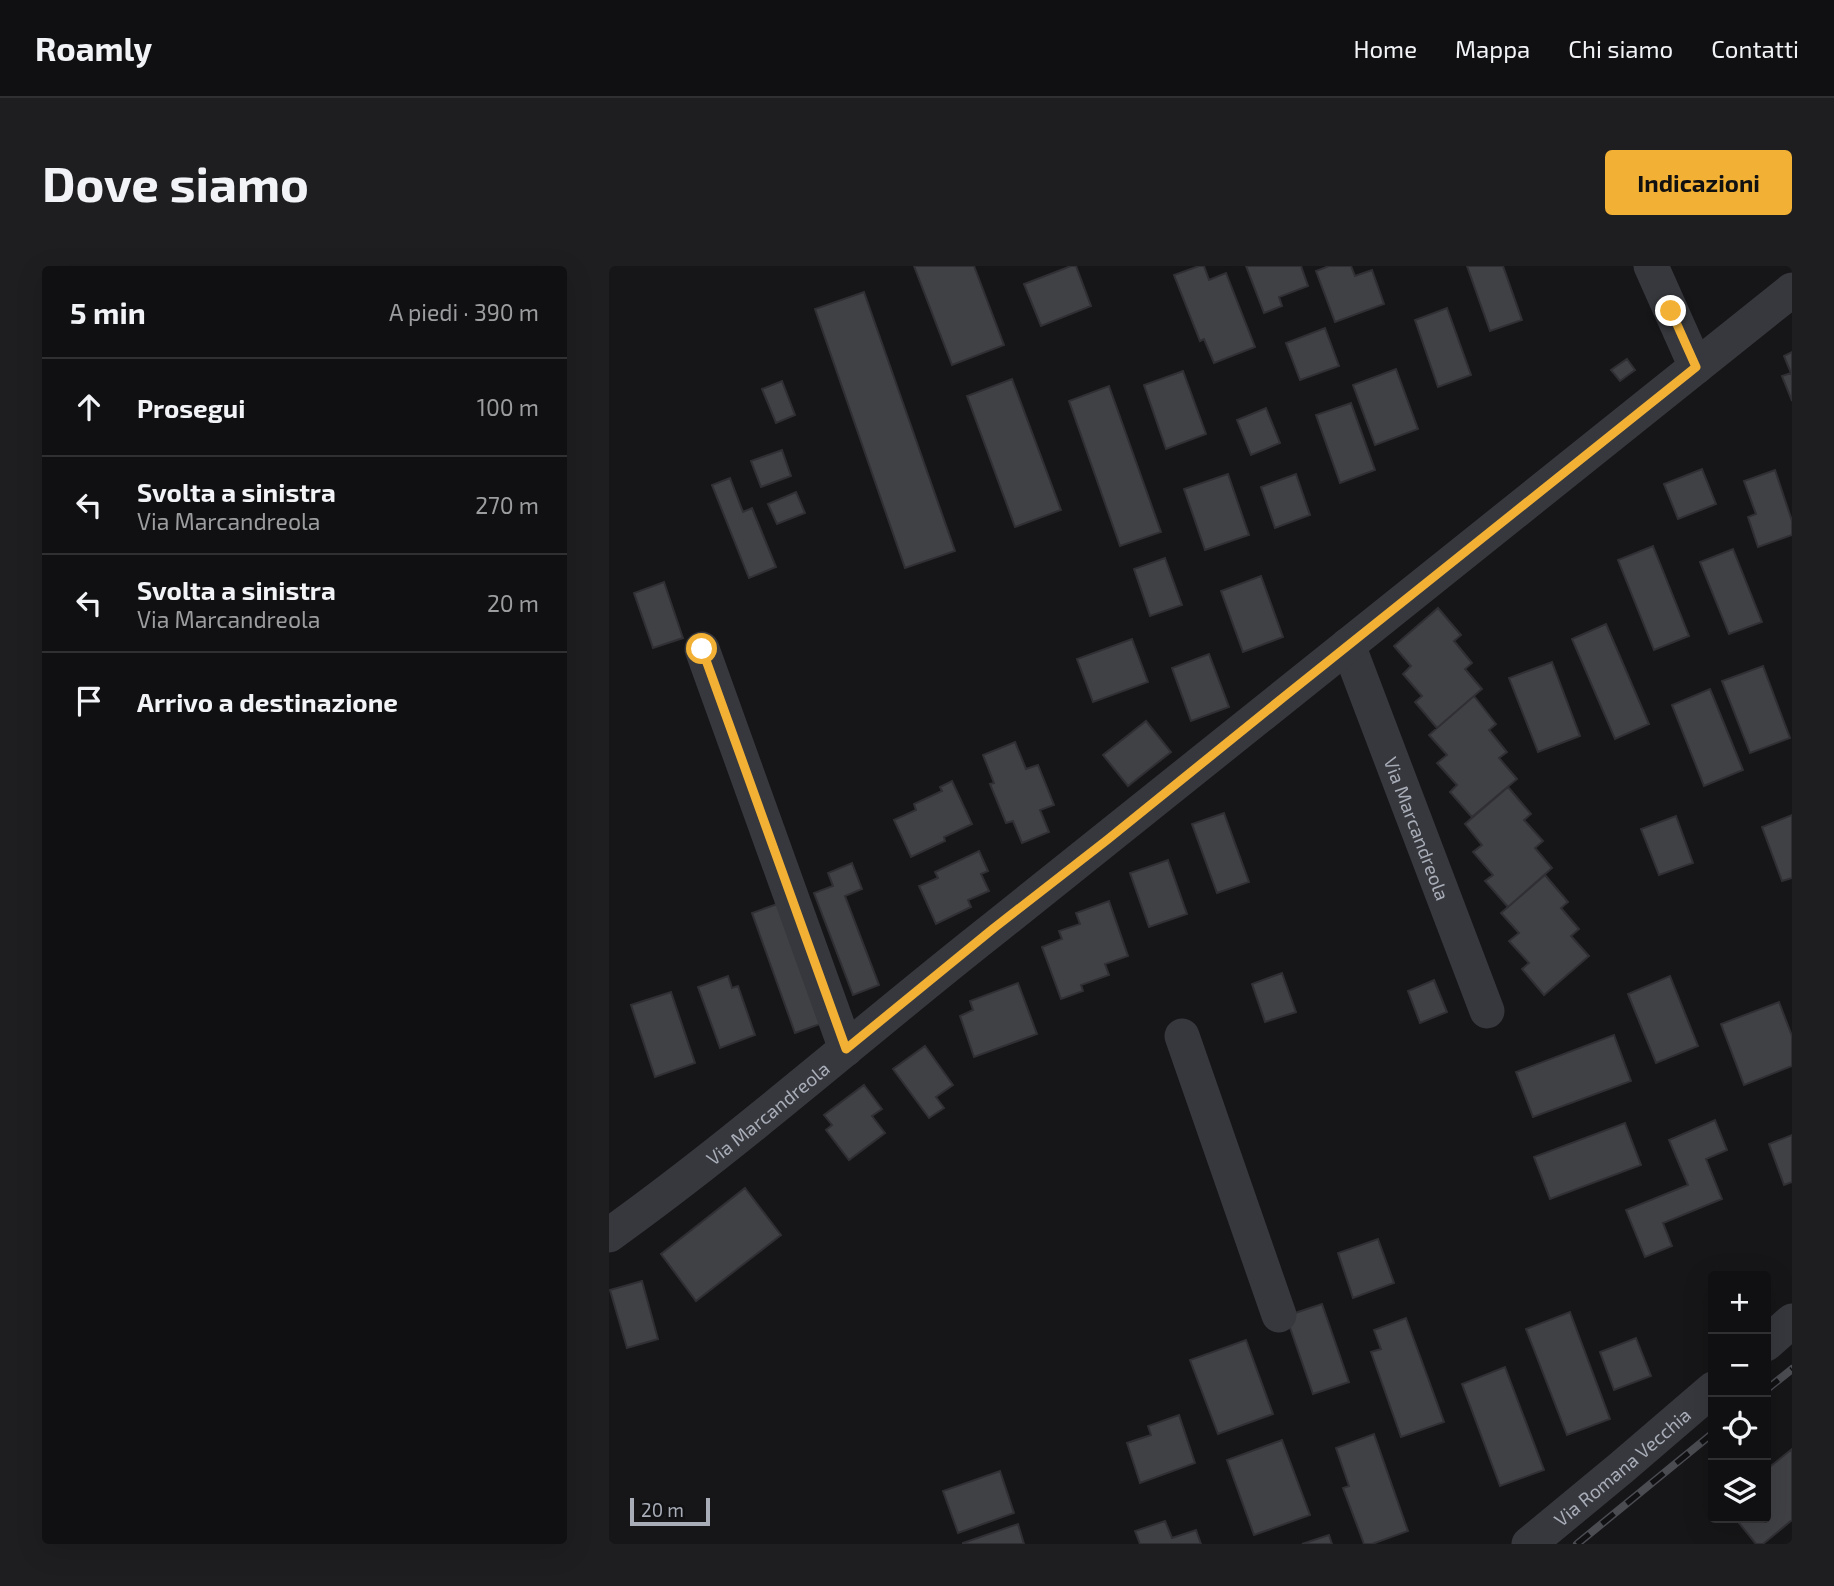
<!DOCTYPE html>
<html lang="it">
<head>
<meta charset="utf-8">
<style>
  body { margin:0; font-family:"Exo 2",sans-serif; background:#1e1e20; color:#f1f3f6 }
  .controls { position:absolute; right:21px; bottom:21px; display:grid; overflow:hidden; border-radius:7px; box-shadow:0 7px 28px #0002 }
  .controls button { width:63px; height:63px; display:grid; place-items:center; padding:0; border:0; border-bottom:2px solid #303032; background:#101012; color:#f1f3f6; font:35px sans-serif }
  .scale { position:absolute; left:21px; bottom:18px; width:80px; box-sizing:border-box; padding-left:7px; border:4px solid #a8adb8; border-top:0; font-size:19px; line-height:24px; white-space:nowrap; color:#a8adb8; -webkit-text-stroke:5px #111113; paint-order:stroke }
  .stop { position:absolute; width:21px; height:21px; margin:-16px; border:5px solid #f2b134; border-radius:50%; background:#fff }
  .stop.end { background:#f2b134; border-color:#fff; box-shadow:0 2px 7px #0008 }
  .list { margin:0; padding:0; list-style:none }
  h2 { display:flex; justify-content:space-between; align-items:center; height:91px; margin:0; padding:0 28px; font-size:30px }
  h2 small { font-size:23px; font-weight:400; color:#9c9d9f }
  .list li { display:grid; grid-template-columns:46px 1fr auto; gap:21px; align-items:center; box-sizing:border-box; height:98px; padding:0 28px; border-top:2px solid #303032 }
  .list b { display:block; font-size:26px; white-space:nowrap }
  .list p { margin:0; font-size:23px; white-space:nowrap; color:#9c9d9f }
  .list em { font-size:23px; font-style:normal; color:#9c9d9f }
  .icon { flex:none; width:38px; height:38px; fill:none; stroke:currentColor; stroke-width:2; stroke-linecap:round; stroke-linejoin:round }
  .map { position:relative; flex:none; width:1183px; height:1278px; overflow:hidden; border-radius:7px }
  header { display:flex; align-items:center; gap:42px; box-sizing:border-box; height:98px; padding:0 35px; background:#101012; border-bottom:2px solid #303032 }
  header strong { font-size:33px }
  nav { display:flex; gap:38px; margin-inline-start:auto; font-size:24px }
  .intro { display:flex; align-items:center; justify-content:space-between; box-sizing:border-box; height:168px; padding:0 42px }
  h1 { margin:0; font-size:49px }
  .button { padding:18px 32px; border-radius:7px; background:#f2b134; color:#111; font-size:24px; font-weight:700 }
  main { display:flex; gap:42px; padding:0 42px }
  aside { flex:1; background:#101012; border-radius:7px; box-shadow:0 7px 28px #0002 }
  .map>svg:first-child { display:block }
  .building { fill:#404145; stroke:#303034; stroke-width:2 }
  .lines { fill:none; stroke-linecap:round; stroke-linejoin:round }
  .minor { stroke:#37383d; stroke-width:35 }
  .rail-casing { stroke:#4a4c52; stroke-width:8 }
  .rail { stroke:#111113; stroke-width:5; stroke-dasharray:16; stroke-linecap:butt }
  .route { stroke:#f2b134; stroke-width:9 }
  .labels { text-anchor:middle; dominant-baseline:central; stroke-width:7; stroke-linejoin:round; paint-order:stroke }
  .street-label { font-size:19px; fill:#a8adb8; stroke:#111113 }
</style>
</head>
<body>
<header>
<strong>Roamly</strong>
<nav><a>Home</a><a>Mappa</a><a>Chi siamo</a><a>Contatti</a></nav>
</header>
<div class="intro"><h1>Dove siamo</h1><a class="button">Indicazioni</a></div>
<main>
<aside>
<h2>5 min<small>A piedi · 390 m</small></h2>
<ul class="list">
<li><svg class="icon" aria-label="ahead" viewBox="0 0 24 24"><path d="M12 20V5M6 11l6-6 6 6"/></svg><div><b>Prosegui</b></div><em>100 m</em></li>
<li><svg class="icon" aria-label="left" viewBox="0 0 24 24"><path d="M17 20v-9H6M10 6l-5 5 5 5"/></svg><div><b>Svolta a sinistra</b><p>Via Marcandreola</p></div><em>270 m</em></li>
<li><svg class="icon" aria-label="left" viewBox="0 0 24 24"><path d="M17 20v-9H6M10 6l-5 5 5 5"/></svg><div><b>Svolta a sinistra</b><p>Via Marcandreola</p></div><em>20 m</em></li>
<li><svg class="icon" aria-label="arrive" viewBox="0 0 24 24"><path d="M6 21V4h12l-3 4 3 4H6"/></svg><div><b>Arrivo a destinazione</b></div></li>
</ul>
</aside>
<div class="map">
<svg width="1183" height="1278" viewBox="0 0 1183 1278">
  <rect width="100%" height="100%" fill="#161618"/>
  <!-- building -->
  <path class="building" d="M 305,0 L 365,0 L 395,79 L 343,99 Z
    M 462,0 L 467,0 L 482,40 L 432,60 L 415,18 Z
    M 590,0 L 595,0 L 600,14 L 617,7 L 646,81 L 605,97 L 595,73 L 591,75 L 565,9 Z
    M 637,0 L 692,0 L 699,20 L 670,31 L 673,40 L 655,47 Z
    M 720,0 L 742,0 L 746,10 L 763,4 L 775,38 L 726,56 L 707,5 Z
    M 858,0 L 894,0 L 913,54 L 881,65 Z
    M 255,26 L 346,285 L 296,302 L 206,43 Z
    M 838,42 L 862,109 L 829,121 L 806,54 Z
    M 716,62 L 730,100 L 691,114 L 677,77 Z
    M 1183,86 L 1183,135 L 1173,110 L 1182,107 L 1175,90 Z
    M 1018,93 L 1026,104 L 1011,115 L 1002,104 Z
    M 787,103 L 809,163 L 766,179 L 744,119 Z
    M 574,105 L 597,168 L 557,183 L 535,119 Z
    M 403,113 L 452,244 L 406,261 L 358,130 Z
    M 173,115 L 186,149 L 167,157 L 153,123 Z
    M 500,120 L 552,266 L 511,280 L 460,135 Z
    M 742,137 L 766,204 L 731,217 L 707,149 Z
    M 657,142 L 671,177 L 642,189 L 628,154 Z
    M 173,184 L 182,210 L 152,221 L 142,195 Z
    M 1093,203 L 1107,238 L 1069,253 L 1055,218 Z
    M 1166,204 L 1183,255 L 1183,269 L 1149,281 L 1139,251 L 1147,248 L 1135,215 Z
    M 619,208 L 640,269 L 596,284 L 575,223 Z
    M 687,208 L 701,249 L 666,262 L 652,221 Z
    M 121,212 L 134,246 L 143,242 L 167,301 L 140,312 L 103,219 Z
    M 187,226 L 196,247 L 168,258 L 159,238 Z
    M 1044,280 L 1080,370 L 1045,384 L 1009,294 Z
    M 1124,283 L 1153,356 L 1120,368 L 1091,296 Z
    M 556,292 L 573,339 L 541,350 L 525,303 Z
    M 652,310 L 674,371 L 634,386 L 612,325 Z
    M 55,316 L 74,372 L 44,382 L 25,327 Z
    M 829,342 L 852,369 L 845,375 L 863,397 L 856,403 L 873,423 L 828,462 L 806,436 L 813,430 L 794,408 L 802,400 L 785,380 Z
    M 997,358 L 1040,458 L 1006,473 L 963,373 Z
    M 523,373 L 539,416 L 484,436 L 468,393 Z
    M 600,388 L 620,441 L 582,455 L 563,402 Z
    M 943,396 L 971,470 L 929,486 L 900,412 Z
    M 1154,400 L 1181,472 L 1141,487 L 1113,415 Z
    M 1101,423 L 1134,504 L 1095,520 L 1063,439 Z
    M 865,430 L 887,458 L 880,464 L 898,486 L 890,492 L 908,513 L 863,551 L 841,526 L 848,519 L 828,497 L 838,489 L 820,469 Z
    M 537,455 L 562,486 L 519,520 L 494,489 Z
    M 406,476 L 417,503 L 429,499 L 445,539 L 431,544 L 440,566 L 413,577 L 404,555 L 397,557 L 381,518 L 385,517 L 374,489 Z
    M 343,515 L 363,558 L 335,571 L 336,575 L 302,591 L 285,554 L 307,544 L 305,538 L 333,525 L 331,521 Z
    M 899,521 L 922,548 L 915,554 L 934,575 L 926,582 L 943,602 L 899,641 L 876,615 L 884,609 L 864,586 L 873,579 L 856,558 Z
    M 615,547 L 640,616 L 608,627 L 583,558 Z
    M 1183,549 L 1183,612 L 1173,615 L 1153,561 Z
    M 1067,550 L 1084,597 L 1050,609 L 1032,563 Z
    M 370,585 L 379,605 L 372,608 L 380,625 L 359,634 L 362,641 L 327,658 L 310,620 L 329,612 L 326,606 Z
    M 559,594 L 578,648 L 540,661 L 521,607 Z
    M 243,597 L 253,623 L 236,630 L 270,719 L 244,729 L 205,627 L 224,620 L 219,607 Z
    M 936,609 L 959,636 L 952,642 L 970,663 L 962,670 L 980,690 L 935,729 L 913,703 L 920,697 L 900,675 L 910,667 L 892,647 Z
    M 500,635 L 519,690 L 496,698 L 500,709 L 472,719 L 474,725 L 452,733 L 433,681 L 453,673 L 450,665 L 471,658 L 467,647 Z
    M 171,637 L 214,757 L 186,767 L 143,647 Z
    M 673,707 L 687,746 L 656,756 L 643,718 Z
    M 119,710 L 123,722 L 129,720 L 146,769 L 111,782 L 89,721 Z
    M 1061,710 L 1089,780 L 1047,797 L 1019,728 Z
    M 825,714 L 838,746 L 811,757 L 799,725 Z
    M 409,717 L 428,768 L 365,791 L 351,750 L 364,744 L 361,735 Z
    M 62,726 L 86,797 L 46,811 L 22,739 Z
    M 1170,736 L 1183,770 L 1183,800 L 1135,819 L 1112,758 Z
    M 1005,769 L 1022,815 L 924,851 L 907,806 Z
    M 316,780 L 344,819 L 327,831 L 335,842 L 320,852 L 284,803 Z
    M 255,819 L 273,843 L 263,850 L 276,867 L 240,894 L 217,864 L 223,859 L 215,849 Z
    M 1106,854 L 1118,884 L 1097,893 L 1113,933 L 1054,957 L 1063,980 L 1036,991 L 1017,944 L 1079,919 L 1060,874 Z
    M 1016,857 L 1032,899 L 941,933 L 925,891 Z
    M 1183,869 L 1183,916 L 1175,919 L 1160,878 Z
    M 136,922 L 172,969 L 87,1035 L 52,988 Z
    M 769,973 L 785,1017 L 744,1032 L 729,987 Z
    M 33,1015 L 49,1073 L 18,1082 L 1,1024 Z
    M 713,1038 L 740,1116 L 704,1128 L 677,1050 Z
    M 961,1046 L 1001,1153 L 958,1169 L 917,1063 Z
    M 797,1052 L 835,1156 L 792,1171 L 762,1086 L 772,1083 L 765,1064 Z
    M 1027,1072 L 1042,1110 L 1005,1124 L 991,1086 Z
    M 637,1074 L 664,1148 L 609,1168 L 581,1094 Z
    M 896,1101 L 935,1204 L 891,1220 L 853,1118 Z
    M 570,1149 L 586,1197 L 531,1217 L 518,1177 L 542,1169 L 539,1160 Z
    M 765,1168 L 799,1265 L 763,1278 L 755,1278 L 734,1222 L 740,1220 L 727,1182 Z
    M 673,1174 L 701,1249 L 645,1269 L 618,1194 Z
    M 1183,1183 L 1183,1254 L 1154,1278 L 1147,1278 L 1126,1252 L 1157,1252 L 1157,1204 Z
    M 391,1205 L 405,1247 L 349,1267 L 334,1225 Z
    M 556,1255 L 563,1272 L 587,1264 L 592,1278 L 531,1278 L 526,1265 Z
    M 409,1258 L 415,1278 L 354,1278 L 354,1277 Z
    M 720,1269 L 723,1278 L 693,1278 Z"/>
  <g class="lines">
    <!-- minor -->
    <g class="minor">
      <path d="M 1042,0 L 1087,101"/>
      <path id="s1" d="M 739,379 L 878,745"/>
      <path d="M 93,383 L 237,783"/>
      <path d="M 573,770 L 670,1049"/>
      <path id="s2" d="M 0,969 C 134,873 257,763 387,661 C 653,450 918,237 1183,24"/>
      <path d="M 1157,1078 L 1183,1055"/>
      <path id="s3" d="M 920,1278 L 1012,1202 L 1104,1123"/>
    </g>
    <defs>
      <path id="rail" d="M 1157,1124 L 1183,1103
        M 968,1278 L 1104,1167"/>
    </defs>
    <!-- rail casing -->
    <use href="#rail" class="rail-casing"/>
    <!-- rail -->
    <use href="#rail" class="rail"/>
  </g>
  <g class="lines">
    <!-- route -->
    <path class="route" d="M 93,383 L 237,783 L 385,662 L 498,574 L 676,430 L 1087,101 L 1062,45"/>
  </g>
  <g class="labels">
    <!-- street labels -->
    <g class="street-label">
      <text stroke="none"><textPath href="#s1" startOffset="196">Via Marcandreola</textPath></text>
      <text stroke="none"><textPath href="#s2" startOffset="200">Via Marcandreola</textPath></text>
      <text stroke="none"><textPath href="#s3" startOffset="121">Via Romana Vecchia</textPath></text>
    </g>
  </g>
</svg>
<div class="controls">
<button>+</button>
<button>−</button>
<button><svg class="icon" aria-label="locate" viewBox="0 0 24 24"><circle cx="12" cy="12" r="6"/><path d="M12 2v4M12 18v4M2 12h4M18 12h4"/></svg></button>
<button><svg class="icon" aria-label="layers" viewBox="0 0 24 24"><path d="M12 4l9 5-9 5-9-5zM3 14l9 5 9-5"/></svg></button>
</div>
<div class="scale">20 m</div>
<div class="stop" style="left:93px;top:383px"></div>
<div class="stop end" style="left:1062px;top:45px"></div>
</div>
</main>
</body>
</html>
